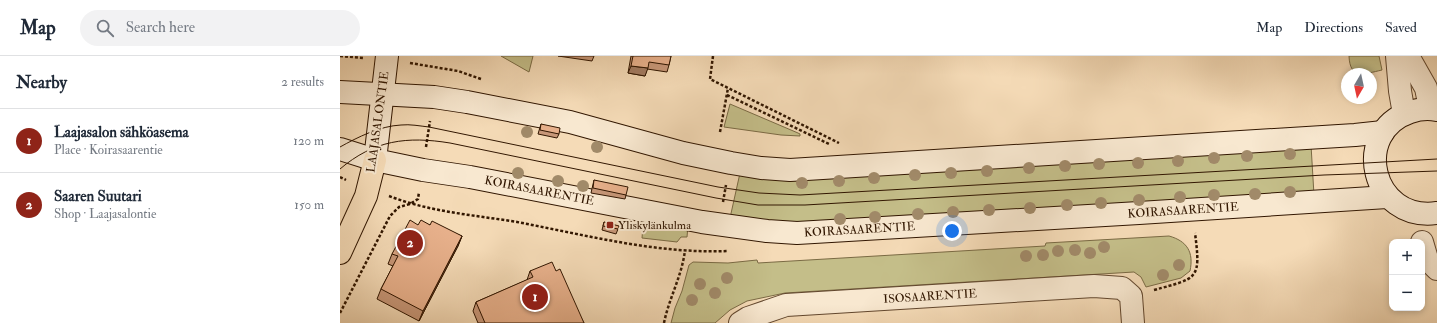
<!DOCTYPE html>
<html lang="en">
<head>
<meta charset="utf-8">
<style>
  body { margin:0; font-family:"IM FELL Double Pica",serif; background:#f2f2f3; color:#1f2937 }
  .controls { position:absolute; right:12px; bottom:12px; display:grid; overflow:hidden; border-radius:8px; box-shadow:0 2px 6px #0003 }
  .controls button { width:36px; height:36px; display:grid; place-items:center; padding:0; border:0; border-bottom:1px solid #e0e1e3; background:#fff; color:#1f2937; font:20px sans-serif }
  .compass { position:absolute; left:1001px; top:12px; width:36px; height:36px; border-radius:50%; background:#fff; box-shadow:0 2px 6px #0003; rotate:189deg }
  .you { position:absolute; left:612px; top:175px; width:14px; height:14px; margin:-10px; border:3px solid #fff; border-radius:50%; background:#1a73e8; box-shadow:0 0 0 6px #1a73e833 }
  .badge { display:grid; place-items:center; width:26px; height:26px; border-radius:50%; background:#8f2418; color:#fff; font-size:13px; font-weight:700 }
  .pin { position:absolute; translate:-50% -50%; border:2px solid #fff; box-shadow:0 1px 4px #0006 }
  .list { margin:0; padding:0; list-style:none }
  h2 { display:flex; justify-content:space-between; align-items:center; height:52px; margin:0; padding:0 16px; font-size:17px }
  h2 small { font-size:13px; font-weight:400; color:#747a83 }
  .list li { display:grid; grid-template-columns:26px 1fr auto; gap:12px; align-items:center; box-sizing:border-box; height:64px; padding:0 16px; border-top:1px solid #e0e1e3 }
  .list b { display:block; font-size:15px; white-space:nowrap }
  .list p { margin:0; font-size:13px; white-space:nowrap; color:#747a83 }
  .list em { font-size:13px; font-style:normal; color:#747a83 }
  .icon { flex:none; width:22px; height:22px; fill:none; stroke:currentColor; stroke-width:2; stroke-linecap:round; stroke-linejoin:round }
  .map { position:relative; flex:none; width:1097px; height:267px; overflow:hidden }
  header { display:flex; align-items:center; gap:24px; box-sizing:border-box; height:56px; padding:0 20px; background:#fff; border-bottom:1px solid #e0e1e3 }
  header strong { font-size:19px }
  nav { display:flex; gap:22px; margin-inline-start:auto; font-size:14px }
  .search { width:280px; height:36px; background:#f2f2f3; display:flex; align-items:center; gap:10px; box-sizing:border-box; padding:0 14px; border-radius:22px; color:#747a83; font-size:15px }
  main { display:flex }
  aside { flex:1; background:#fff }
  .map>svg:first-child { display:block }
  .green { fill:#c4be89; stroke:#7a6a44 }
  .lines { fill:none; stroke-linecap:round; stroke-linejoin:round }
  .street-casing { stroke:#62472e; stroke-width:24 }
  .secondary-casing { stroke:#311600; stroke-width:24 }
  .primary-casing { stroke:#311600; stroke-width:24 }
  .path { stroke:#311600; stroke-width:2.5; stroke-dasharray:3 2; stroke-linecap:butt }
  .street { stroke:#f8e8d0; stroke-width:22 }
  .secondary { stroke:#f8e8d0; stroke-width:22 }
  .primary { stroke:#f5dbb7; stroke-width:22 }
  .tram { stroke:#311600; stroke-width:1 }
  .tree { fill:#a18a69 }
  .wall { fill:#c79778; stroke:#311600 }
  .shaded-wall { fill:#a27b61; stroke:#311600 }
  .building { fill:#e7b08b; stroke:#311600 }
  .poi-dot { fill:#8f2418; stroke:#f8e8d0; stroke-width:1.5 }
  .labels { text-anchor:middle; dominant-baseline:central; stroke-width:4; stroke-linejoin:round; paint-order:stroke }
  .street-label { font-size:12px; fill:#311600; stroke:#f8e8d0 }
  .poi-label { font-size:12px; fill:#311600; stroke:#f8e8d0; text-anchor:start }
</style>
</head>
<body>
<header>
<strong>Map</strong>
<div class="search"><svg class="icon" aria-label="search" viewBox="0 0 24 24"><circle cx="10" cy="10" r="6"/><path d="M15 15l6 6"/></svg>Search here</div>
<nav><a>Map</a><a>Directions</a><a>Saved</a></nav>
</header>
<main>
<aside>
<h2>Nearby<small>2 results</small></h2>
<ul class="list">
<li><span class="badge">1</span><div><b>Laajasalon sähköasema</b><p>Place · Koirasaarentie</p></div><em>120 m</em></li>
<li><span class="badge">2</span><div><b>Saaren Suutari</b><p>Shop · Laajasalontie</p></div><em>150 m</em></li>
</ul>
</aside>
<div class="map">
<svg width="1097" height="267" viewBox="0 0 1097 267">
  <rect width="100%" height="100%" fill="#f5dbb7"/>
  <filter id="stains"><feTurbulence type="fractalNoise" baseFrequency=".005" numOctaves="4"/><feColorMatrix values="0 0 0 0 .2 0 0 0 0 .09 0 0 0 0 .02 0 0 0 .5 -.17"/></filter>
  <radialGradient id="worn" r=".72"><stop offset=".6" stop-color="#630" stop-opacity="0"/><stop offset="1" stop-color="#630" stop-opacity=".3"/></radialGradient>
  <!-- green -->
  <path class="green" d="M 161,0 L 193,0 L 189,16 Z
    M 1009,0 L 1039,0 L 1042,14 C 1024,18 1010,24 1009,0 Z
    M 390,48 L 458,77 L 460,78 L 460,80 L 441,79 L 384,71 Z
    M 971,89 L 974,139 L 473,169 L 390,162 L 400,117 Z
    M 334,169 L 348,170 L 347,181 L 341,181 L 337,186 L 302,182 L 303,170 Z
    M 829,180 C 847,185 854,196 850,215 L 841,222 L 806,231 L 801,221 L 794,216 L 445,237 L 407,245 L 390,254 L 375,267 L 331,267 L 335,252 L 342,235 L 349,209 L 353,206 L 388,207 L 417,204 L 418,207 L 705,190 L 706,187 Z"/>
  <g class="lines">
    <defs>
      <g id="street">
        <path d="M 1057,0 L 1060,35 L 1064,58"/>
        <path d="M 1068,0 L 1086,32 L 1090,52"/>
        <path d="M 1082,186 L 1087,203 L 1097,213"/>
        <path id="s1" d="M 400,267 L 408,262 L 446,249 L 754,230 L 782,232 L 791,240 L 793,267"/>
      </g>
      <g id="secondary">
        <path d="M 0,36 L 94,41 L 127,46 L 230,66 L 343,97 L 391,107 L 421,112 L 450,114 L 1015,79 L 1043,76"/>
        <path d="M 1097,54 C 1088,52 1079,53 1070,56 C 1011,76 1031,166 1097,157"/>
        <path id="s2" d="M 0,93 L 35,104 L 83,114 L 130,121 L 362,166 L 427,175 L 457,177 L 799,157 L 1047,141"/>
        <path d="M 35,104 L 47,0"/>
      </g>
      <path id="primary" d="M 0,197 L 26,140 L 35,104"/>
    </defs>
    <!-- street casing -->
    <use href="#street" class="street-casing"/>
    <!-- secondary casing -->
    <use href="#secondary" class="secondary-casing"/>
    <!-- primary casing -->
    <use href="#primary" class="primary-casing"/>
    <!-- path -->
    <path class="path" d="M 0,0 L 23,2
      M 373,0 L 370,23 L 499,87
      M 70,7 L 118,15 L 141,23
      M 387,39 L 489,88
      M 380,76 L 388,32
      M 86,91 L 90,65
      M 0,121 L 6,124
      M 49,140 C 90,156 134,159 177,166 C 246,179 317,198 387,195
      M 383,146 L 386,129
      M 814,234 C 858,222 861,224 855,177
      M 0,257 L 50,160 L 59,151 L 70,148 L 78,143 L 79,136
      M 324,267 C 329,242 342,220 345,194"/>
    <!-- street -->
    <use href="#street" class="street"/>
    <!-- secondary -->
    <use href="#secondary" class="secondary"/>
    <!-- primary -->
    <use href="#primary" class="primary"/>
    <!-- tram -->
    <path class="tram" d="M 0,91 C 18,81 40,70 61,69 C 70,68 80,70 89,71 L 378,131 L 419,137 L 460,139 L 1097,103
      M 0,113 C 34,84 67,80 110,87 L 376,142 L 418,149 L 465,149 L 984,119 L 1097,115"/>
  </g>
  <!-- trees -->
  <g class="tree">
    <circle cx="187" cy="76" r="6"/>
    <circle cx="257" cy="91" r="6"/>
    <circle cx="950" cy="98" r="6"/>
    <circle cx="907" cy="100" r="6"/>
    <circle cx="874" cy="102" r="6"/>
    <circle cx="838" cy="105" r="6"/>
    <circle cx="798" cy="107" r="6"/>
    <circle cx="759" cy="108" r="6"/>
    <circle cx="725" cy="110" r="6"/>
    <circle cx="689" cy="112" r="6"/>
    <circle cx="647" cy="115" r="6"/>
    <circle cx="178" cy="117" r="6"/>
    <circle cx="611" cy="117" r="6"/>
    <circle cx="575" cy="119" r="6"/>
    <circle cx="534" cy="122" r="6"/>
    <circle cx="218" cy="125" r="6"/>
    <circle cx="499" cy="125" r="6"/>
    <circle cx="462" cy="127" r="6"/>
    <circle cx="243" cy="130" r="6"/>
    <circle cx="950" cy="136" r="6"/>
    <circle cx="915" cy="138" r="6"/>
    <circle cx="874" cy="139" r="6"/>
    <circle cx="840" cy="141" r="6"/>
    <circle cx="799" cy="144" r="6"/>
    <circle cx="761" cy="147" r="6"/>
    <circle cx="727" cy="149" r="6"/>
    <circle cx="690" cy="152" r="6"/>
    <circle cx="649" cy="154" r="6"/>
    <circle cx="613" cy="156" r="6"/>
    <circle cx="578" cy="158" r="6"/>
    <circle cx="535" cy="161" r="6"/>
    <circle cx="500" cy="163" r="6"/>
    <circle cx="764" cy="191" r="6"/>
    <circle cx="735" cy="194" r="6"/>
    <circle cx="718" cy="195" r="6"/>
    <circle cx="750" cy="197" r="6"/>
    <circle cx="703" cy="199" r="6"/>
    <circle cx="686" cy="200" r="6"/>
    <circle cx="839" cy="209" r="6"/>
    <circle cx="823" cy="219" r="6"/>
    <circle cx="387" cy="222" r="6"/>
    <circle cx="360" cy="228" r="6"/>
    <circle cx="375" cy="237" r="6"/>
    <circle cx="352" cy="244" r="6"/>
  </g>
  <!-- wall -->
  <path class="wall" d="M 218,0 L 254,0 L 252,5 Z
    M 291,0 L 331,0 L 329,9 L 327,16 L 307,13 L 305,20 L 288,17 Z
    M 201,68 L 219,78 L 217,82 L 198,78 Z
    M 254,124 L 286,139 L 285,143 L 251,137 Z
    M 264,166 L 278,173 L 276,178 L 262,174 Z
    M 78,169 L 90,169 L 122,180 L 118,190 L 79,265 L 37,243 L 41,233 L 53,210 L 48,208 L 52,198 Z
    M 190,215 L 216,215 L 244,267 L 138,267 L 133,255 L 136,246 L 187,224 Z"/>
  <!-- shaded-wall -->
  <path class="shaded-wall" d="M 291,10 L 308,12 L 305,20 L 288,17 Z
    M 122,180 L 118,190 L 79,265 L 83,255 Z"/>
  <!-- building -->
  <path class="building" d="M 293,0 L 331,0 L 329,9 L 309,6 L 308,12 L 291,10 Z
    M 201,68 L 220,72 L 219,78 L 200,74 Z
    M 254,124 L 288,131 L 286,139 L 253,132 Z
    M 70,164 L 78,169 L 81,164 L 90,169 L 92,165 L 122,180 L 83,255 L 41,233 L 58,200 L 52,198 Z
    M 264,166 L 279,170 L 278,173 L 263,170 Z
    M 212,206 L 216,215 L 220,213 L 244,267 L 145,267 L 136,246 L 193,221 L 190,215 Z"/>
  <!-- markers -->
  <rect class="poi-dot" x="266" y="165" width="8" height="8" rx="2"/>
  <g class="labels">
    <!-- street labels -->
    <g class="street-label">
      <text transform="translate(38 66) rotate(-82)">LAAJASALONTIE</text>
      <text stroke="none"><textPath href="#s2" startOffset="204">KOIRASAARENTIE</textPath></text>
      <text stroke="none"><textPath href="#s2" startOffset="852">KOIRASAARENTIE</textPath></text>
      <text stroke="none"><textPath href="#s2" startOffset="528">KOIRASAARENTIE</textPath></text>
      <text stroke="none"><textPath href="#s1" startOffset="194">ISOSAARENTIE</textPath></text>
    </g>
    <!-- poi labels -->
    <g class="poi-label">
      <text x="278" y="169">Yliskylänkulma</text>
    </g>
  </g>
  <rect width="100%" height="100%" filter="url(#stains)"/>
  <rect width="100%" height="100%" fill="url(#worn)"/>
</svg>
<div class="controls">
<button>+</button>
<button>−</button>
</div>
<svg class="compass" viewBox="-18 -18 36 36"><path d="M0-13l5 13h-10z" fill="#e53935"/><path d="M0 13l5-13h-10z" fill="#747a83"/></svg>
<div class="you"></div>
<div class="pin badge" style="left:195px;top:241px">1</div>
<div class="pin badge" style="left:70px;top:187px">2</div>
</div>
</main>
</body>
</html>
